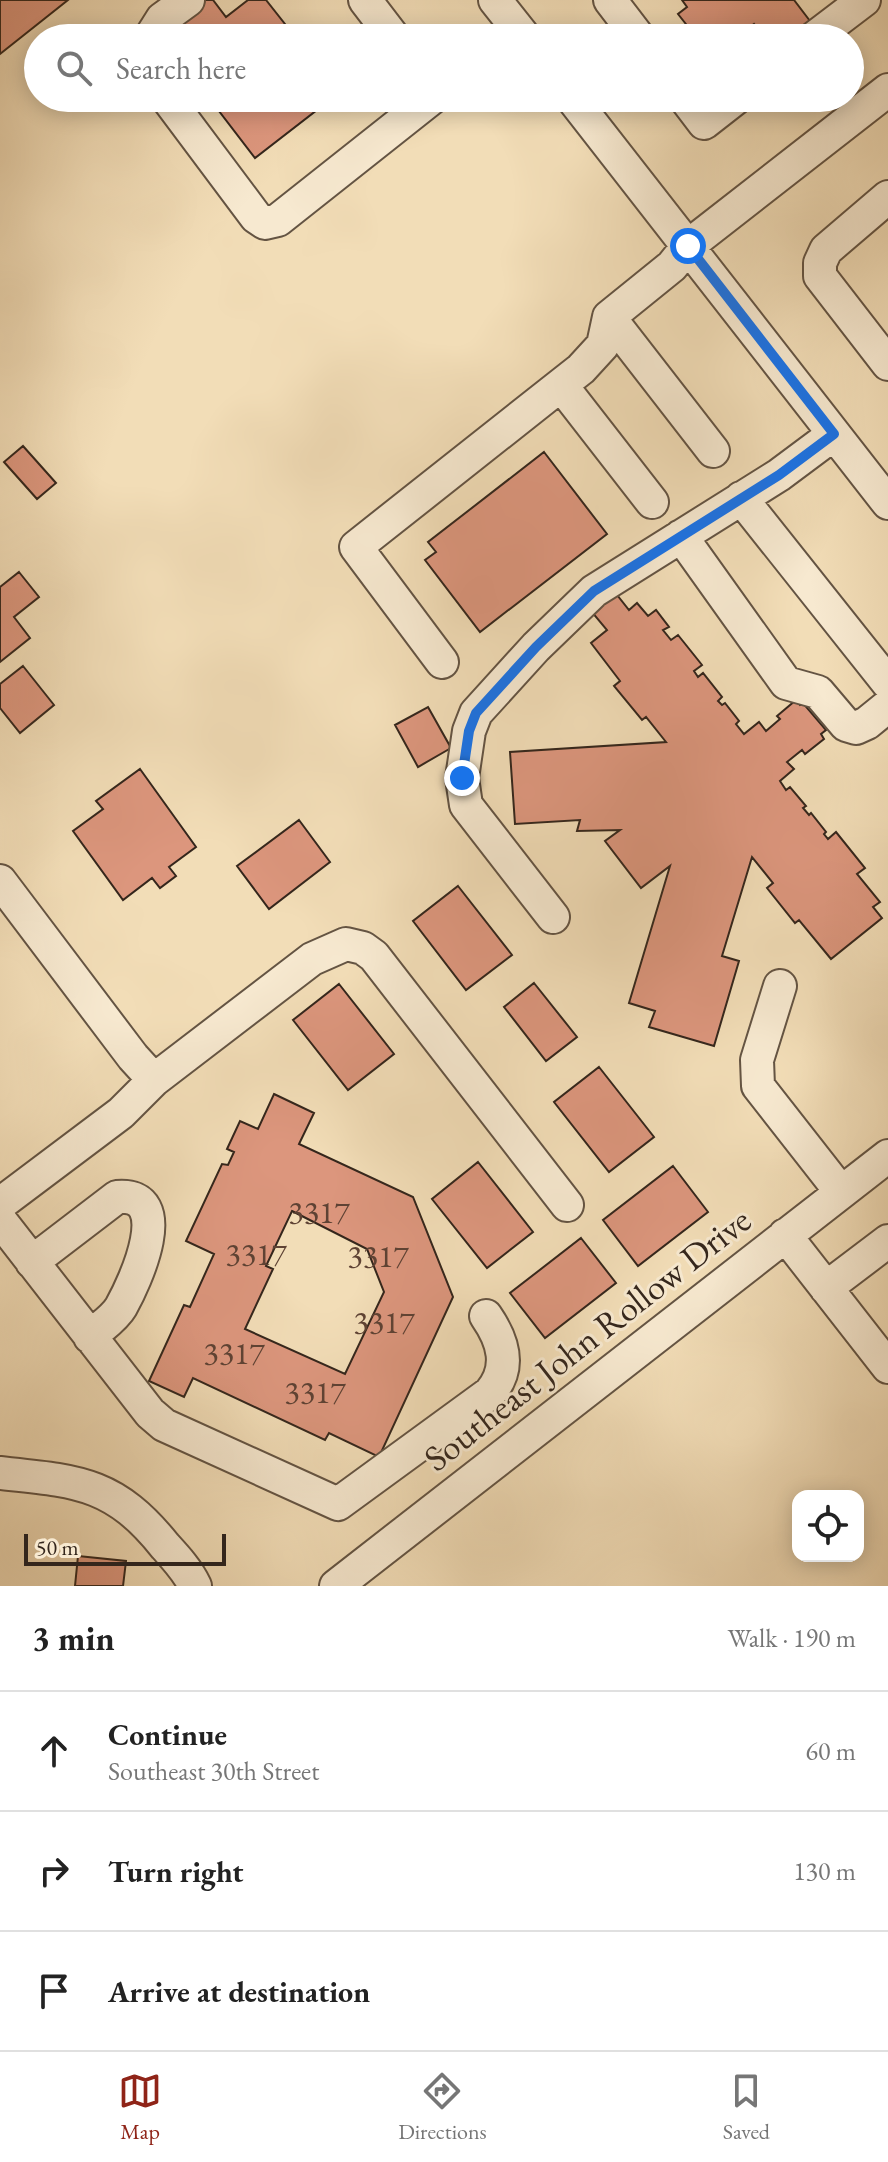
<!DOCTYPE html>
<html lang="en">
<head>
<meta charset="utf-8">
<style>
  body { margin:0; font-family:"EB Garamond",serif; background:#f2f2f2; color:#222 }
  .controls { position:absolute; right:24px; bottom:24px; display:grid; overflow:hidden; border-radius:16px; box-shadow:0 4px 20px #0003 }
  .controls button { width:72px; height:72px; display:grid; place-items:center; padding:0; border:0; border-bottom:2px solid #e0e0e0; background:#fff; color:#222; font:40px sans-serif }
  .scale { position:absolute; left:24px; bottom:20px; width:202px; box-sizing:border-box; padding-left:8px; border:4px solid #34261c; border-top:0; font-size:22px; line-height:28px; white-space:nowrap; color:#34261c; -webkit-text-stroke:6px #f7e9d0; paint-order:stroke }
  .stop { position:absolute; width:24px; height:24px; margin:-18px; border:6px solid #1a73e8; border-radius:50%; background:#fff }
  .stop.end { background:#1a73e8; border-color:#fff; box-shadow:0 2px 8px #0008 }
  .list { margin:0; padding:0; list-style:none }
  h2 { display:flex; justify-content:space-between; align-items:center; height:104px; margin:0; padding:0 32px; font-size:34px }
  h2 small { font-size:26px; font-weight:400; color:#767676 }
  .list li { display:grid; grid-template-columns:52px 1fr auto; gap:24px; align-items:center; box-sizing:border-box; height:120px; padding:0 32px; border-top:2px solid #e0e0e0 }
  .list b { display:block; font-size:30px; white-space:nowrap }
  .list p { margin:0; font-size:26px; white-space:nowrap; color:#767676 }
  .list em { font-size:26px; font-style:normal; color:#767676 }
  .icon { flex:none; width:44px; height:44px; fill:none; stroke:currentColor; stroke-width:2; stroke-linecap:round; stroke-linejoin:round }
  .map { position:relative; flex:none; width:888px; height:1586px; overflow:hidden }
  .search { position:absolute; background:#fff; box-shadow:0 4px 20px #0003; left:24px; right:24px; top:24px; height:88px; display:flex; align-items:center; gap:20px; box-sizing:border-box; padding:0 28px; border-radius:44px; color:#767676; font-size:30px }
  .sheet { height:464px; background:#fff }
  nav { display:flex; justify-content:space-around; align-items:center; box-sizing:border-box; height:112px; border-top:2px solid #e0e0e0; background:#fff; font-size:22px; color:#767676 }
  nav a { display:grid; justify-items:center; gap:4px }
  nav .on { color:#8f2418 }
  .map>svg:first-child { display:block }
  .building { fill:#dc967d; stroke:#34261c; stroke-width:2; fill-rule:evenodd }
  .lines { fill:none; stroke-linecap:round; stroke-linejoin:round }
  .minor-casing { stroke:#645443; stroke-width:36 }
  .minor { stroke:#f7e9d0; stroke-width:32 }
  .route { stroke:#1a73e8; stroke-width:10 }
  .labels { text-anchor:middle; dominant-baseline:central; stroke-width:6; stroke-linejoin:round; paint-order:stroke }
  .number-label { font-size:32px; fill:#5e4234 }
  .street-label { font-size:36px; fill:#34261c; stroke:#f7e9d0 }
</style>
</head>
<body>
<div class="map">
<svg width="888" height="1586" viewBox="0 0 888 1586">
  <rect width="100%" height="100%" fill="#f2ddb7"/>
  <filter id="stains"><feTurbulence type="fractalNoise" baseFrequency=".0025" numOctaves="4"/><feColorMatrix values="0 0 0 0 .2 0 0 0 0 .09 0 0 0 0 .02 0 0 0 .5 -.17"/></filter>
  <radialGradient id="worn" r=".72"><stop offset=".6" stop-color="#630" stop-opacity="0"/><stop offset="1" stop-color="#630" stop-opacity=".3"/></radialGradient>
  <!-- building -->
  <path class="building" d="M 0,0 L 68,0 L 0,54 Z
    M 203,0 L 213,0 L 226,17 L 248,0 L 266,0 L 296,38 L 185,38 L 173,23 Z
    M 682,0 L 794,0 L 810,21 L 789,38 L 765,38 L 754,24 L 736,38 L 697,38 L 678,14 L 687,7 Z
    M 209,98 L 349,98 L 336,108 L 330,100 L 255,158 Z
    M 23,446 L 56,483 L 37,499 L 4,462 Z
    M 544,452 L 607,534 L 480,632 L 425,560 L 436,552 L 428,542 Z
    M 19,572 L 39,597 L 14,617 L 30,638 L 0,662 L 0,587 Z
    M 610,586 L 629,610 L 637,603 L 648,616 L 656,610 L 669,627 L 663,630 L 671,640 L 678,635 L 702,665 L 694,671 L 698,677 L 703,673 L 722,697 L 718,701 L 722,705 L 725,703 L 739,721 L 736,724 L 744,734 L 759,722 L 766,731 L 780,719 L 777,716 L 796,700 L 800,705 L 803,703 L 826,730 L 821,734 L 824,739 L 805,754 L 802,750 L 787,762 L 794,769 L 780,781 L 786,790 L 790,787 L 806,806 L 803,808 L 809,815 L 811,813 L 826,832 L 824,834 L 828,839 L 836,832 L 865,868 L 857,874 L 880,902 L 873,907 L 882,918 L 831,959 L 799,920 L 795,923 L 767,888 L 773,883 L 752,857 L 722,956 L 739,961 L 714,1046 L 649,1027 L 655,1011 L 629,1003 L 670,866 L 641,888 L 605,841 L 620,830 L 577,831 L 580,820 L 515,824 L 510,752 L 666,742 L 646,717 L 642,720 L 614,686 L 620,681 L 591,643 L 607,630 L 586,605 Z
    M 23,666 L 54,705 L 20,733 L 0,708 L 0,684 Z
    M 428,707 L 451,748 L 418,767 L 395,725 Z
    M 140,769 L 196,847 L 169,867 L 176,876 L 160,888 L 152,878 L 123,900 L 73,831 L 103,809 L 96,801 Z
    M 299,820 L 330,862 L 269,909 L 237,866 Z
    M 458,886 L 512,955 L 466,990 L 413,921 Z
    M 534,983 L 577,1037 L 546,1061 L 504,1007 Z
    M 339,984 L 394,1054 L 348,1090 L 293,1020 Z
    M 599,1067 L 654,1137 L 609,1172 L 554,1102 Z
    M 274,1094 L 314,1113 L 299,1144 L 413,1197 L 453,1297 L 379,1457 L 329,1433 L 325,1440 L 193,1378 L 184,1397 L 149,1381 L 184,1305 L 190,1307 L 214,1254 L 186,1241 L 222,1164 L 228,1165 L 234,1152 L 227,1149 L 240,1121 L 258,1129 ZM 292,1211 L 367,1249 L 384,1292 L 345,1374 L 245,1329 L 273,1269 L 266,1266 Z
    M 478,1162 L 533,1232 L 487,1268 L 432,1199 Z
    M 673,1166 L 708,1212 L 638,1266 L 603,1220 Z
    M 581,1238 L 616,1283 L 545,1338 L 510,1293 Z
    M 78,1556 L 126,1561 L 123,1586 L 75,1586 Z"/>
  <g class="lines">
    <defs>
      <path id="minor" d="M 365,0 L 394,38
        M 495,0 L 525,38
        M 610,0 L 639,38
        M 150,38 L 162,19 L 188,0
        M 814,38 L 864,0
        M 167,98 L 256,217 L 265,223 L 278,220 L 432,98
        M 572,98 L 888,503
        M 685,98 L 704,123 L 736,98
        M 888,197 L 826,250 L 820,263 L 820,276 L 888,364
        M 609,317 L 713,451
        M 561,385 L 652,502
        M 741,498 L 888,683
        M 681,536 L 786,683 L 818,692 L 846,725 L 856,728 L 867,723 L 888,706
        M 442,662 L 356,547 L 581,369 L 603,345 L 609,317 L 672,266 L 688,246 L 888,90
        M 0,881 L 133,1057 L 154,1080
        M 553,917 L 466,805 L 462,778 L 469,731 L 476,713 L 536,647 L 594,591 L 779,475 L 834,434
        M 780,986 L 757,1060 L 758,1086 L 841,1192
        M 0,1204 L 121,1113 L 154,1080 L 312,959 L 346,944 L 363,948 L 374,956 L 567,1205
        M 0,1220 L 150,1413 L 164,1425 L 338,1504 L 490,1393 C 511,1368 504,1342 486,1316
        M 785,1235 L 888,1367
        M 32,1262 L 117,1197 C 177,1192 135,1282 121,1307 C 114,1319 99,1328 90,1337
        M 826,1288 L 888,1241
        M 0,1473 C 77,1481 114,1482 165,1546 C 176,1558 188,1571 195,1586
        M 336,1586 L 888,1156"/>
    </defs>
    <!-- minor casing -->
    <use href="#minor" class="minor-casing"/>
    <!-- minor -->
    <use href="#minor" class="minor"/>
  </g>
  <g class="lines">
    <!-- route -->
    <path class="route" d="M 462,778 L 469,731 L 476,713 L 536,647 L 594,591 L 779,475 L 834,434 L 688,246"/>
  </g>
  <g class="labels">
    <!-- number labels -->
    <g class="number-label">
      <text x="319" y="1212">3317</text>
      <text x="256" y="1254">3317</text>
      <text x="378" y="1256">3317</text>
      <text x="384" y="1322">3317</text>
      <text x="234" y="1353">3317</text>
      <text x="315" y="1392">3317</text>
    </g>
    <!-- street labels -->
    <g class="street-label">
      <text transform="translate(587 1339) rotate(-38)">Southeast John Rollow Drive</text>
    </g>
  </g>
  <rect width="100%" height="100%" filter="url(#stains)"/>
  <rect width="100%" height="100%" fill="url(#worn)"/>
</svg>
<div class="controls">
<button><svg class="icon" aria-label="locate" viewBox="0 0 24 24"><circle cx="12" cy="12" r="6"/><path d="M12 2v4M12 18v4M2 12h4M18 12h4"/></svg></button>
</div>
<div class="scale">50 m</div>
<div class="stop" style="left:688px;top:246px"></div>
<div class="stop end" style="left:462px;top:778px"></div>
<div class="search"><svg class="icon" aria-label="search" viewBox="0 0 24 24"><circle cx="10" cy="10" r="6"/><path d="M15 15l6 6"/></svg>Search here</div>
</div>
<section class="sheet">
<h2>3 min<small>Walk · 190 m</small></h2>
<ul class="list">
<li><svg class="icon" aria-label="ahead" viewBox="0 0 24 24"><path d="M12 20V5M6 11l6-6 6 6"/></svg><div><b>Continue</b><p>Southeast 30th Street</p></div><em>60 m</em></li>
<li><svg class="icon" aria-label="right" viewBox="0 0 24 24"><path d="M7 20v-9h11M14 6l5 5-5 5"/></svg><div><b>Turn right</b></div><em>130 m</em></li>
<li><svg class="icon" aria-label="arrive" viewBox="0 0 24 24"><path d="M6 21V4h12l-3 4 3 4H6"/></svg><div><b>Arrive at destination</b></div></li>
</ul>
</section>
<nav>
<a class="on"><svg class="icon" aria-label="map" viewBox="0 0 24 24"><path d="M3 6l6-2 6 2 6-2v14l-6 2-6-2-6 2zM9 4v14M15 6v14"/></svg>Map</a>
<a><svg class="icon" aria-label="directions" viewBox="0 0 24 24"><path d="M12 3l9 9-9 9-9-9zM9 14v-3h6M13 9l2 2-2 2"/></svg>Directions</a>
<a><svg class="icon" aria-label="saved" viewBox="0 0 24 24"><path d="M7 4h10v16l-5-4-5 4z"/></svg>Saved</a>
</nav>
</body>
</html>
